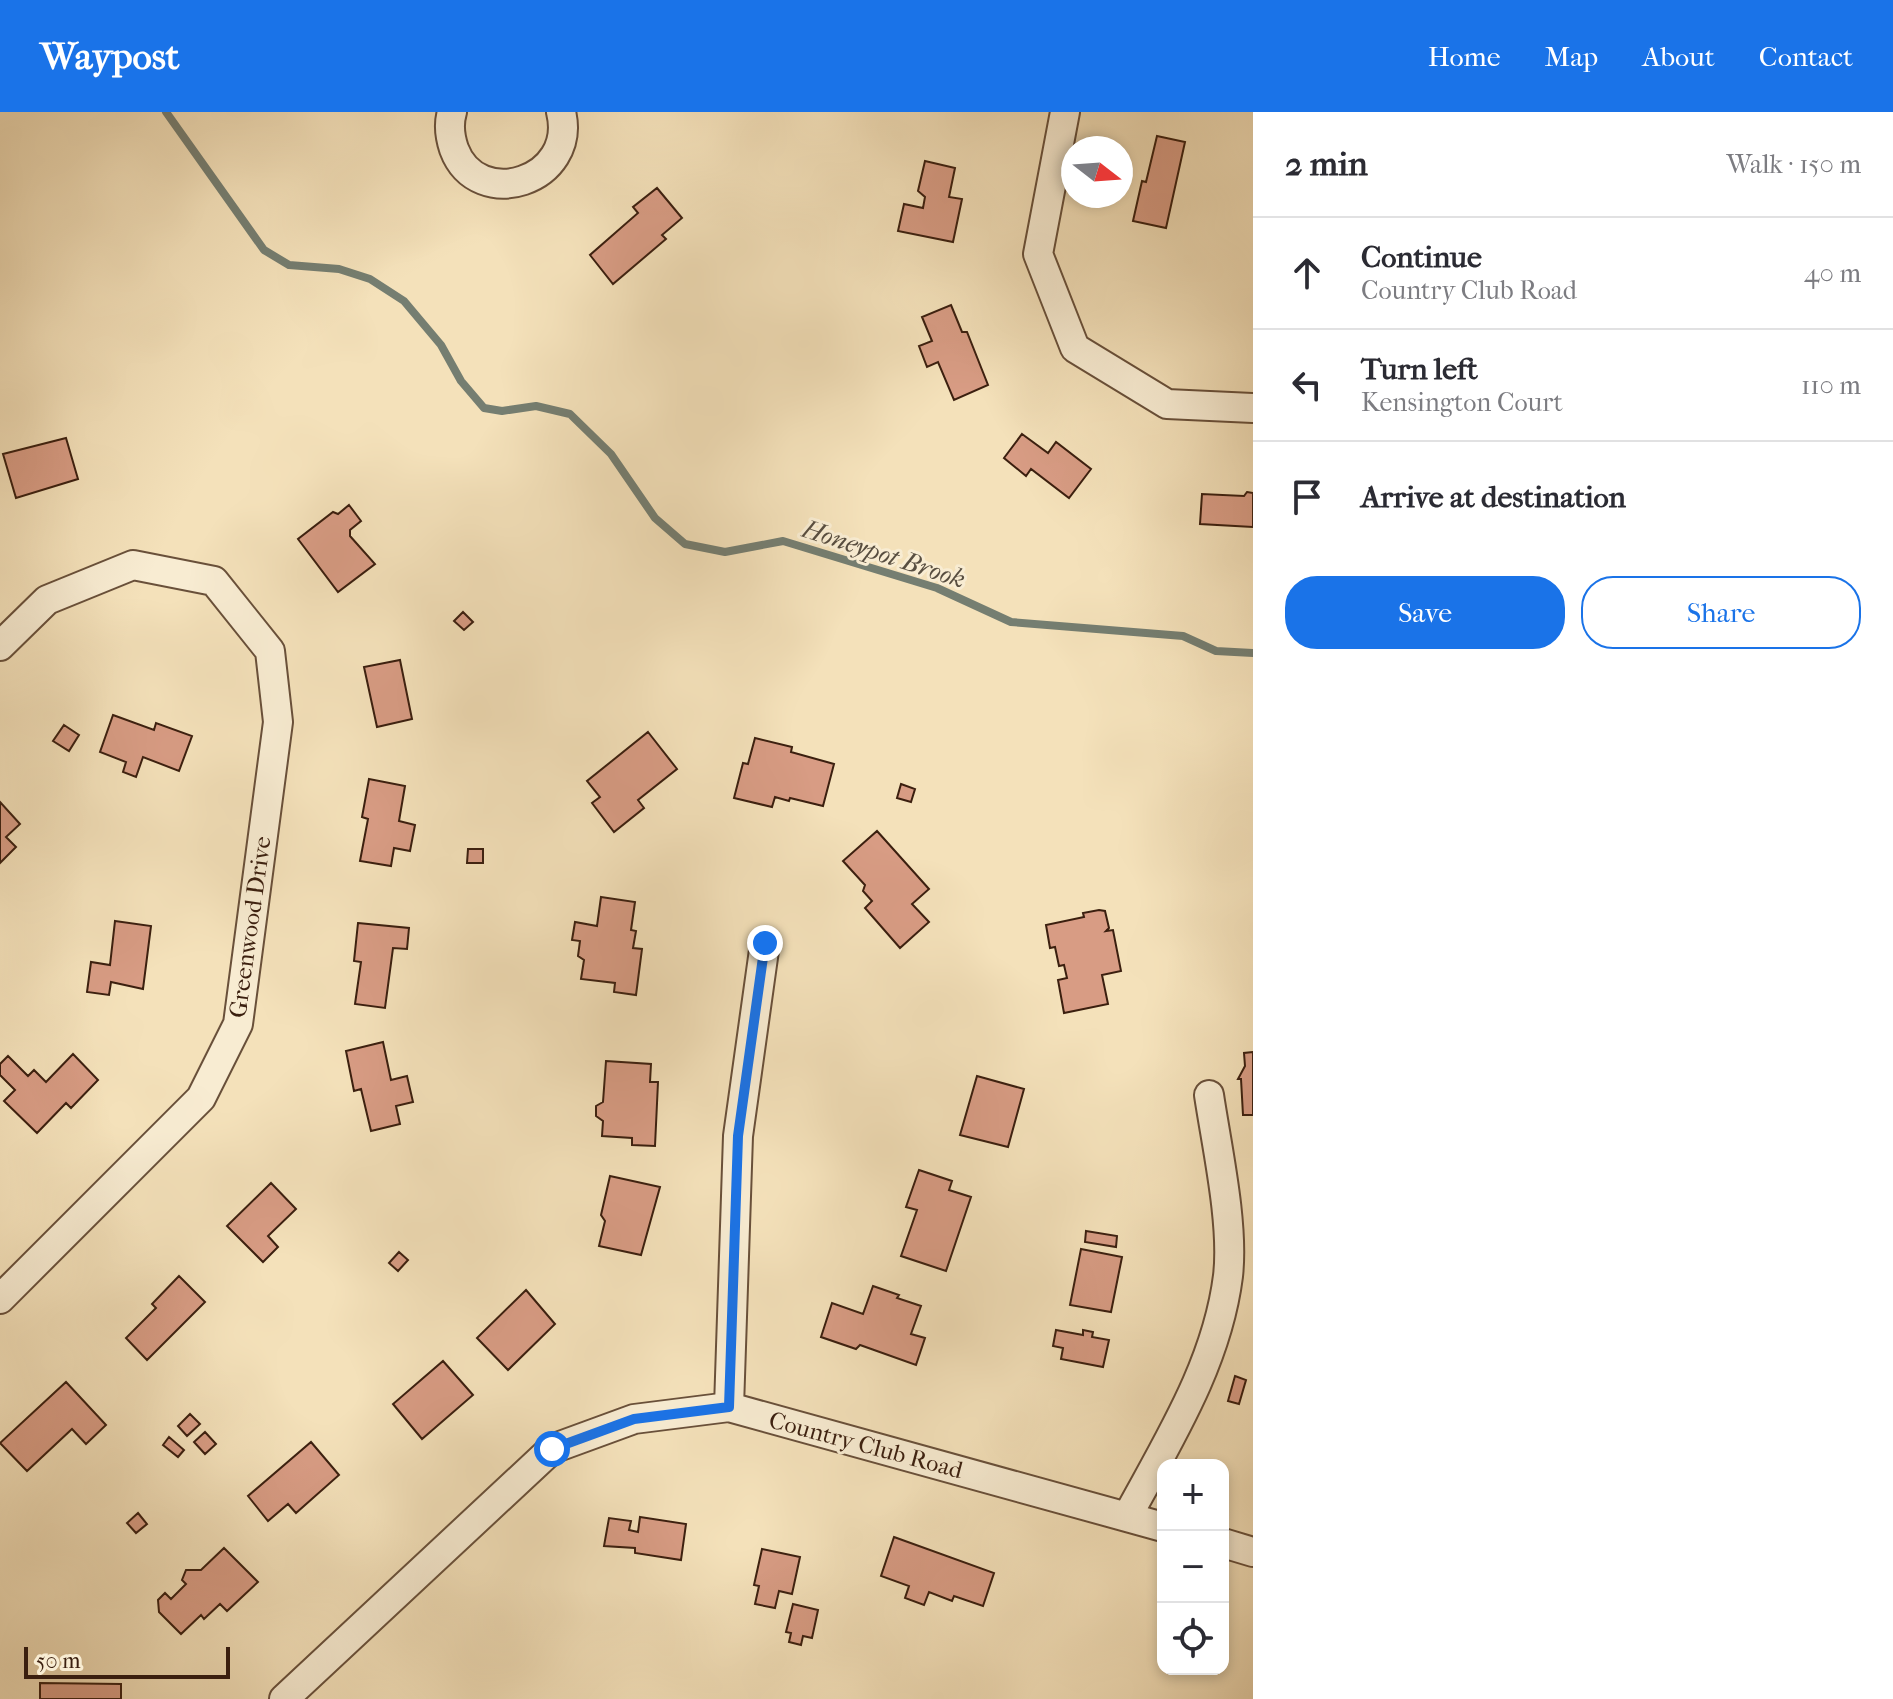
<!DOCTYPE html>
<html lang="en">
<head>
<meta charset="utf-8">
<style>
  body { margin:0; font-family:"IM FELL French Canon",serif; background:#f2f2f3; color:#2b2b33 }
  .controls { position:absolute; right:24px; bottom:24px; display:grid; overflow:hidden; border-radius:16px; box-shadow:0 4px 12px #0003 }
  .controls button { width:72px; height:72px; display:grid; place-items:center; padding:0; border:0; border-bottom:2px solid #e1e1e2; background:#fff; color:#2b2b33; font:40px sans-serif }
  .compass { position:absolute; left:1061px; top:24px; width:72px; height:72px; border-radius:50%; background:#fff; box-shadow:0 4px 12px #0003; rotate:107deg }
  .scale { position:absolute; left:24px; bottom:20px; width:206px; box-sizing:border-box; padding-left:8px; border:4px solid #3b1f0f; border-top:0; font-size:22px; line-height:28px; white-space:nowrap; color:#3b1f0f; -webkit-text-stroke:6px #f8ecd2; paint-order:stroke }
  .stop { position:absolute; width:24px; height:24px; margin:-18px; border:6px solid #1a73e8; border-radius:50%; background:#fff }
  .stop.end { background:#1a73e8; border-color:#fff; box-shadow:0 2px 8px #0008 }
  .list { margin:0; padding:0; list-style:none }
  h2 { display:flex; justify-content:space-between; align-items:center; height:104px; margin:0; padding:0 32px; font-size:34px }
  h2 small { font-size:26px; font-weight:400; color:#7c7c81 }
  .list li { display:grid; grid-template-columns:52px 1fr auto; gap:24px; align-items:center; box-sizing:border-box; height:112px; padding:0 32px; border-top:2px solid #e1e1e2 }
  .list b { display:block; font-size:30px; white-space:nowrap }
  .list p { margin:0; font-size:26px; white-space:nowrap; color:#7c7c81 }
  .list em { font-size:26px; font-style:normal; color:#7c7c81 }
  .actions { display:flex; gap:16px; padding:24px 32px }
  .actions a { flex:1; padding:18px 0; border:2px solid #1a73e8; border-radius:32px; text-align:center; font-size:28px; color:#1a73e8 }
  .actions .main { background:#1a73e8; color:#fff }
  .icon { flex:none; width:44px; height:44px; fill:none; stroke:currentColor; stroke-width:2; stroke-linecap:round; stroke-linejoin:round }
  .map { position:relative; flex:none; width:1253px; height:1587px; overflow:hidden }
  header { display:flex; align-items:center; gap:48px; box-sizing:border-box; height:112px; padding:0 40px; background:#1a73e8; color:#fff }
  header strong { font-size:38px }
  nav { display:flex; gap:44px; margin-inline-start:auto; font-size:28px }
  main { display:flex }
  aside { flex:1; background:#fff }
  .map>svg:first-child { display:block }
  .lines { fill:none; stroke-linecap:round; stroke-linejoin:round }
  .stream { stroke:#757e71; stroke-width:8 }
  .building { fill:#d89c84; stroke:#3b1f0f; stroke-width:2 }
  .minor-casing { stroke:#69503a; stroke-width:32 }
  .minor { stroke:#f8ecd2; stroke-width:28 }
  .route { stroke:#1a73e8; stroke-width:10 }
  .labels { text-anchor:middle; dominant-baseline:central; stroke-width:6; stroke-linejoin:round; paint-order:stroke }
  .street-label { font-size:24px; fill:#3b1f0f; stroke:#f8ecd2 }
  .water-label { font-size:26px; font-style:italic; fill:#584e40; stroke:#f8ecd2 }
</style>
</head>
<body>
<header>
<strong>Waypost</strong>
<nav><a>Home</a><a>Map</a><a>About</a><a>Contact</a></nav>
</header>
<main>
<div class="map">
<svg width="1253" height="1587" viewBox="0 0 1253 1587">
  <rect width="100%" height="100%" fill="#f4e1ba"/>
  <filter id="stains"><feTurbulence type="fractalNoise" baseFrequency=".0025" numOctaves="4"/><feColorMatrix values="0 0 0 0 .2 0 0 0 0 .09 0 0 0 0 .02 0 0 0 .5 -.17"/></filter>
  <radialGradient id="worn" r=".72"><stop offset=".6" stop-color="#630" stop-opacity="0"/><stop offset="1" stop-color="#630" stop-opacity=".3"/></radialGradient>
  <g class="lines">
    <!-- stream -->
    <path class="stream" d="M 166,0 L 264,138 L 289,153 L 339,157 L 370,167 L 404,189 L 441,233 L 461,269 L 484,296 L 502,299 L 536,294 L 570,302 L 611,342 L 655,406 L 685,432 L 725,440 L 783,429 L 937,476 L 1011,510 L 1183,524 L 1216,539 L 1253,541"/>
  </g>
  <!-- building -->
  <path class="building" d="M 1157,24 L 1185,30 L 1166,116 L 1133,109 L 1142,69 L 1146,70 Z
    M 925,49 L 955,56 L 949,85 L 962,87 L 953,130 L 898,119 L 904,92 L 923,96 L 925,85 L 918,79 Z
    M 657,76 L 682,106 L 662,123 L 666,127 L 613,172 L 590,143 L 638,101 L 633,95 Z
    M 951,193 L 962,220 L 967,220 L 988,273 L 954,288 L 938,250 L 927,255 L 919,234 L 932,229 L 922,205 Z
    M 1022,322 L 1048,341 L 1056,330 L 1091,357 L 1069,386 L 1031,357 L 1026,364 L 1004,346 Z
    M 66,326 L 78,367 L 16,386 L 3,342 Z
    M 1247,380 L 1253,381 L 1253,415 L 1200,412 L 1202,382 L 1244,384 Z
    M 349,393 L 361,409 L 350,418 L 350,424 L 375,452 L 338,480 L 298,427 L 333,400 L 338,402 Z
    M 463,500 L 473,510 L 464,518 L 454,509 Z
    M 400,548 L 412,607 L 377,615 L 364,555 Z
    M 113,603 L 154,618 L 156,611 L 192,624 L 179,659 L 143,645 L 136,665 L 123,660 L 126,650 L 100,640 Z
    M 64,613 L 79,623 L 69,639 L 53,629 Z
    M 648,620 L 677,657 L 638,688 L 644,696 L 614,720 L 592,691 L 600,685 L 587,669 Z
    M 755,626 L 792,635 L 791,640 L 834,652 L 823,694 L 790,686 L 789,689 L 775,685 L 772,695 L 734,686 L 743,651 L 748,652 Z
    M 369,667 L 405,674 L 399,709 L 415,713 L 410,739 L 394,736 L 391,754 L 360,749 L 368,707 L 362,705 Z
    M 901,672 L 915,677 L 911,690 L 897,686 Z
    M 0,690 L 20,712 L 6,725 L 16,735 L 0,751 Z
    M 877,719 L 929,777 L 912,792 L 929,810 L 900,836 L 865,796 L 872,789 L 863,779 L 865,773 L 843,749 Z
    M 468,737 L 483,737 L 483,751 L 467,751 Z
    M 601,785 L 635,790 L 631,818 L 636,819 L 633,836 L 642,837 L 636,883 L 614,880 L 615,871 L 581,867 L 584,848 L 578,844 L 580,829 L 572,828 L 575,810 L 597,814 Z
    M 1099,798 L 1105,799 L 1109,816 L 1106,819 L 1113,818 L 1121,859 L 1102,863 L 1108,892 L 1064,901 L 1058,868 L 1067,866 L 1064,853 L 1059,854 L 1055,835 L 1050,836 L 1046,813 L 1084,805 L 1083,801 Z
    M 115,809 L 151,814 L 143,877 L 111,870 L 109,883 L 87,880 L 91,850 L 110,853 Z
    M 358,811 L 409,816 L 407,837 L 393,836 L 385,896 L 355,892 L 361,850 L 354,849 Z
    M 383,930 L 391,968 L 407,964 L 413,990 L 396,994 L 400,1012 L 371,1019 L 361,977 L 354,979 L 346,939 Z
    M 1253,940 L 1253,1003 L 1243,1003 L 1241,967 L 1238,967 L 1245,954 L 1244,941 Z
    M 73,942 L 98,968 L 71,996 L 66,991 L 37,1021 L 4,989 L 15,978 L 0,963 L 0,952 L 8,944 L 28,964 L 34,958 L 46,970 Z
    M 606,949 L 651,952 L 650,970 L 658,970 L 655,1034 L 632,1033 L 632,1026 L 602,1024 L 603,1009 L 596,1004 L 596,994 L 603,990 Z
    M 977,964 L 1024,977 L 1008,1035 L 960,1023 Z
    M 919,1058 L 952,1069 L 949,1078 L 971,1085 L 946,1159 L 901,1144 L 917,1098 L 906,1095 Z
    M 610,1064 L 660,1075 L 641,1143 L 599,1134 L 605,1109 L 601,1103 Z
    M 271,1071 L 296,1097 L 268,1124 L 278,1135 L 263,1150 L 227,1114 Z
    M 1086,1119 L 1117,1124 L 1116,1135 L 1085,1130 Z
    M 1081,1137 L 1122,1145 L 1111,1200 L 1070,1193 Z
    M 399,1140 L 408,1148 L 398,1159 L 389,1151 Z
    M 179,1164 L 205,1190 L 147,1248 L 126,1226 L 156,1196 L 152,1192 Z
    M 873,1174 L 899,1183 L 897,1186 L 921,1194 L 911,1222 L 925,1226 L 916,1253 L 860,1233 L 856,1237 L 821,1225 L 832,1191 L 863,1202 Z
    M 526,1178 L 555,1212 L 508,1258 L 477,1226 Z
    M 1056,1218 L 1083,1223 L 1083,1218 L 1093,1220 L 1092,1225 L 1109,1228 L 1103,1255 L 1061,1247 L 1063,1236 L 1053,1234 Z
    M 443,1249 L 473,1283 L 422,1327 L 393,1292 Z
    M 1235,1264 L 1246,1268 L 1239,1292 L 1228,1289 Z
    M 66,1270 L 106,1313 L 86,1332 L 72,1317 L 27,1359 L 0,1331 Z
    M 190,1302 L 200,1312 L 187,1324 L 178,1314 Z
    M 205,1320 L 216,1332 L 205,1342 L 194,1330 Z
    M 169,1325 L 184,1338 L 178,1345 L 163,1333 Z
    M 311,1330 L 339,1363 L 296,1401 L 288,1392 L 268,1409 L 248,1384 Z
    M 138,1401 L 147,1412 L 136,1421 L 127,1411 Z
    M 640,1405 L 686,1412 L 681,1448 L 635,1441 L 635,1436 L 604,1434 L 609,1406 L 631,1409 L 629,1418 L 638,1420 Z
    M 894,1425 L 994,1461 L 983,1494 L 954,1484 L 952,1489 L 929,1480 L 924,1493 L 905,1486 L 909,1474 L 881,1464 Z
    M 224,1436 L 258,1470 L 227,1499 L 220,1492 L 204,1507 L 201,1503 L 181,1522 L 159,1500 L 158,1488 L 165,1481 L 171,1487 L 186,1472 L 182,1468 L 186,1458 L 201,1458 Z
    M 762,1437 L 800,1445 L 792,1482 L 779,1479 L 775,1496 L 755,1492 L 759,1474 L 754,1473 Z
    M 793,1492 L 818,1498 L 812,1526 L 803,1524 L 801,1533 L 789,1530 L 791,1521 L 786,1520 Z
    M 40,1571 L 121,1572 L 121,1587 L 40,1587 Z"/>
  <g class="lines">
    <defs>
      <path id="minor" d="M 452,0 C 448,13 450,25 454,37 C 478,101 578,69 561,0
        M 1065,0 L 1038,142 L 1075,236 L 1167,292 L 1253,296
        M 0,534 L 47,488 L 133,453 L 214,469 L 270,539 L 278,610 L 238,912 L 201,986 L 0,1187
        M 729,1295 L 738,1024 L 765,831
        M 1127,1405 C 1168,1329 1217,1252 1228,1164 C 1234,1112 1217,1036 1209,983
        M 1223,1431 L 1253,1440
        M 284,1587 L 552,1337 L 634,1307 L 729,1295 L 1163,1415"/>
    </defs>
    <!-- minor casing -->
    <use href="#minor" class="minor-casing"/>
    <!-- minor -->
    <use href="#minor" class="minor"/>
  </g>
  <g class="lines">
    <!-- route -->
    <path class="route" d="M 552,1337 L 634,1307 L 729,1295 L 738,1024 L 765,831"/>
  </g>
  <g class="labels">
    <!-- street labels -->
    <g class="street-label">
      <text transform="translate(250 815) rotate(-82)">Greenwood Drive</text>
      <text transform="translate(866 1333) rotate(15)">Country Club Road</text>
    </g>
    <!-- water labels -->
    <g class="water-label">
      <text transform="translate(884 442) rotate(18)">Honeypot Brook</text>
    </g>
  </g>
  <rect width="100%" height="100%" filter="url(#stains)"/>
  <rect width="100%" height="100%" fill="url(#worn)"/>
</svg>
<div class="controls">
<button>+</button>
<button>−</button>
<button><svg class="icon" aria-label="locate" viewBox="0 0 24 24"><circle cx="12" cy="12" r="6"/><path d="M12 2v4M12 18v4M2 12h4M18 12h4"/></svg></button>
</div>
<svg class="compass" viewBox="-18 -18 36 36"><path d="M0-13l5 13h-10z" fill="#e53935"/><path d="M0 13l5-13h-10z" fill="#7c7c81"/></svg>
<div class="scale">50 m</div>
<div class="stop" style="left:552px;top:1337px"></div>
<div class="stop end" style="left:765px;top:831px"></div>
</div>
<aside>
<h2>2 min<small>Walk · 150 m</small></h2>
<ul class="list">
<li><svg class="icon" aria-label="ahead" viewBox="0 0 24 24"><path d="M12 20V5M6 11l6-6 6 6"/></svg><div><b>Continue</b><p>Country Club Road</p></div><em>40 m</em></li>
<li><svg class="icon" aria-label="left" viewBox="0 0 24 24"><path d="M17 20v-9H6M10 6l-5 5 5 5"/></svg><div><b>Turn left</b><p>Kensington Court</p></div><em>110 m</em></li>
<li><svg class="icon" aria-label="arrive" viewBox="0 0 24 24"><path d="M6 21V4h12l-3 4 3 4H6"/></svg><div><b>Arrive at destination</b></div></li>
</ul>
<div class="actions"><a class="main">Save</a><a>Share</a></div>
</aside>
</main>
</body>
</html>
